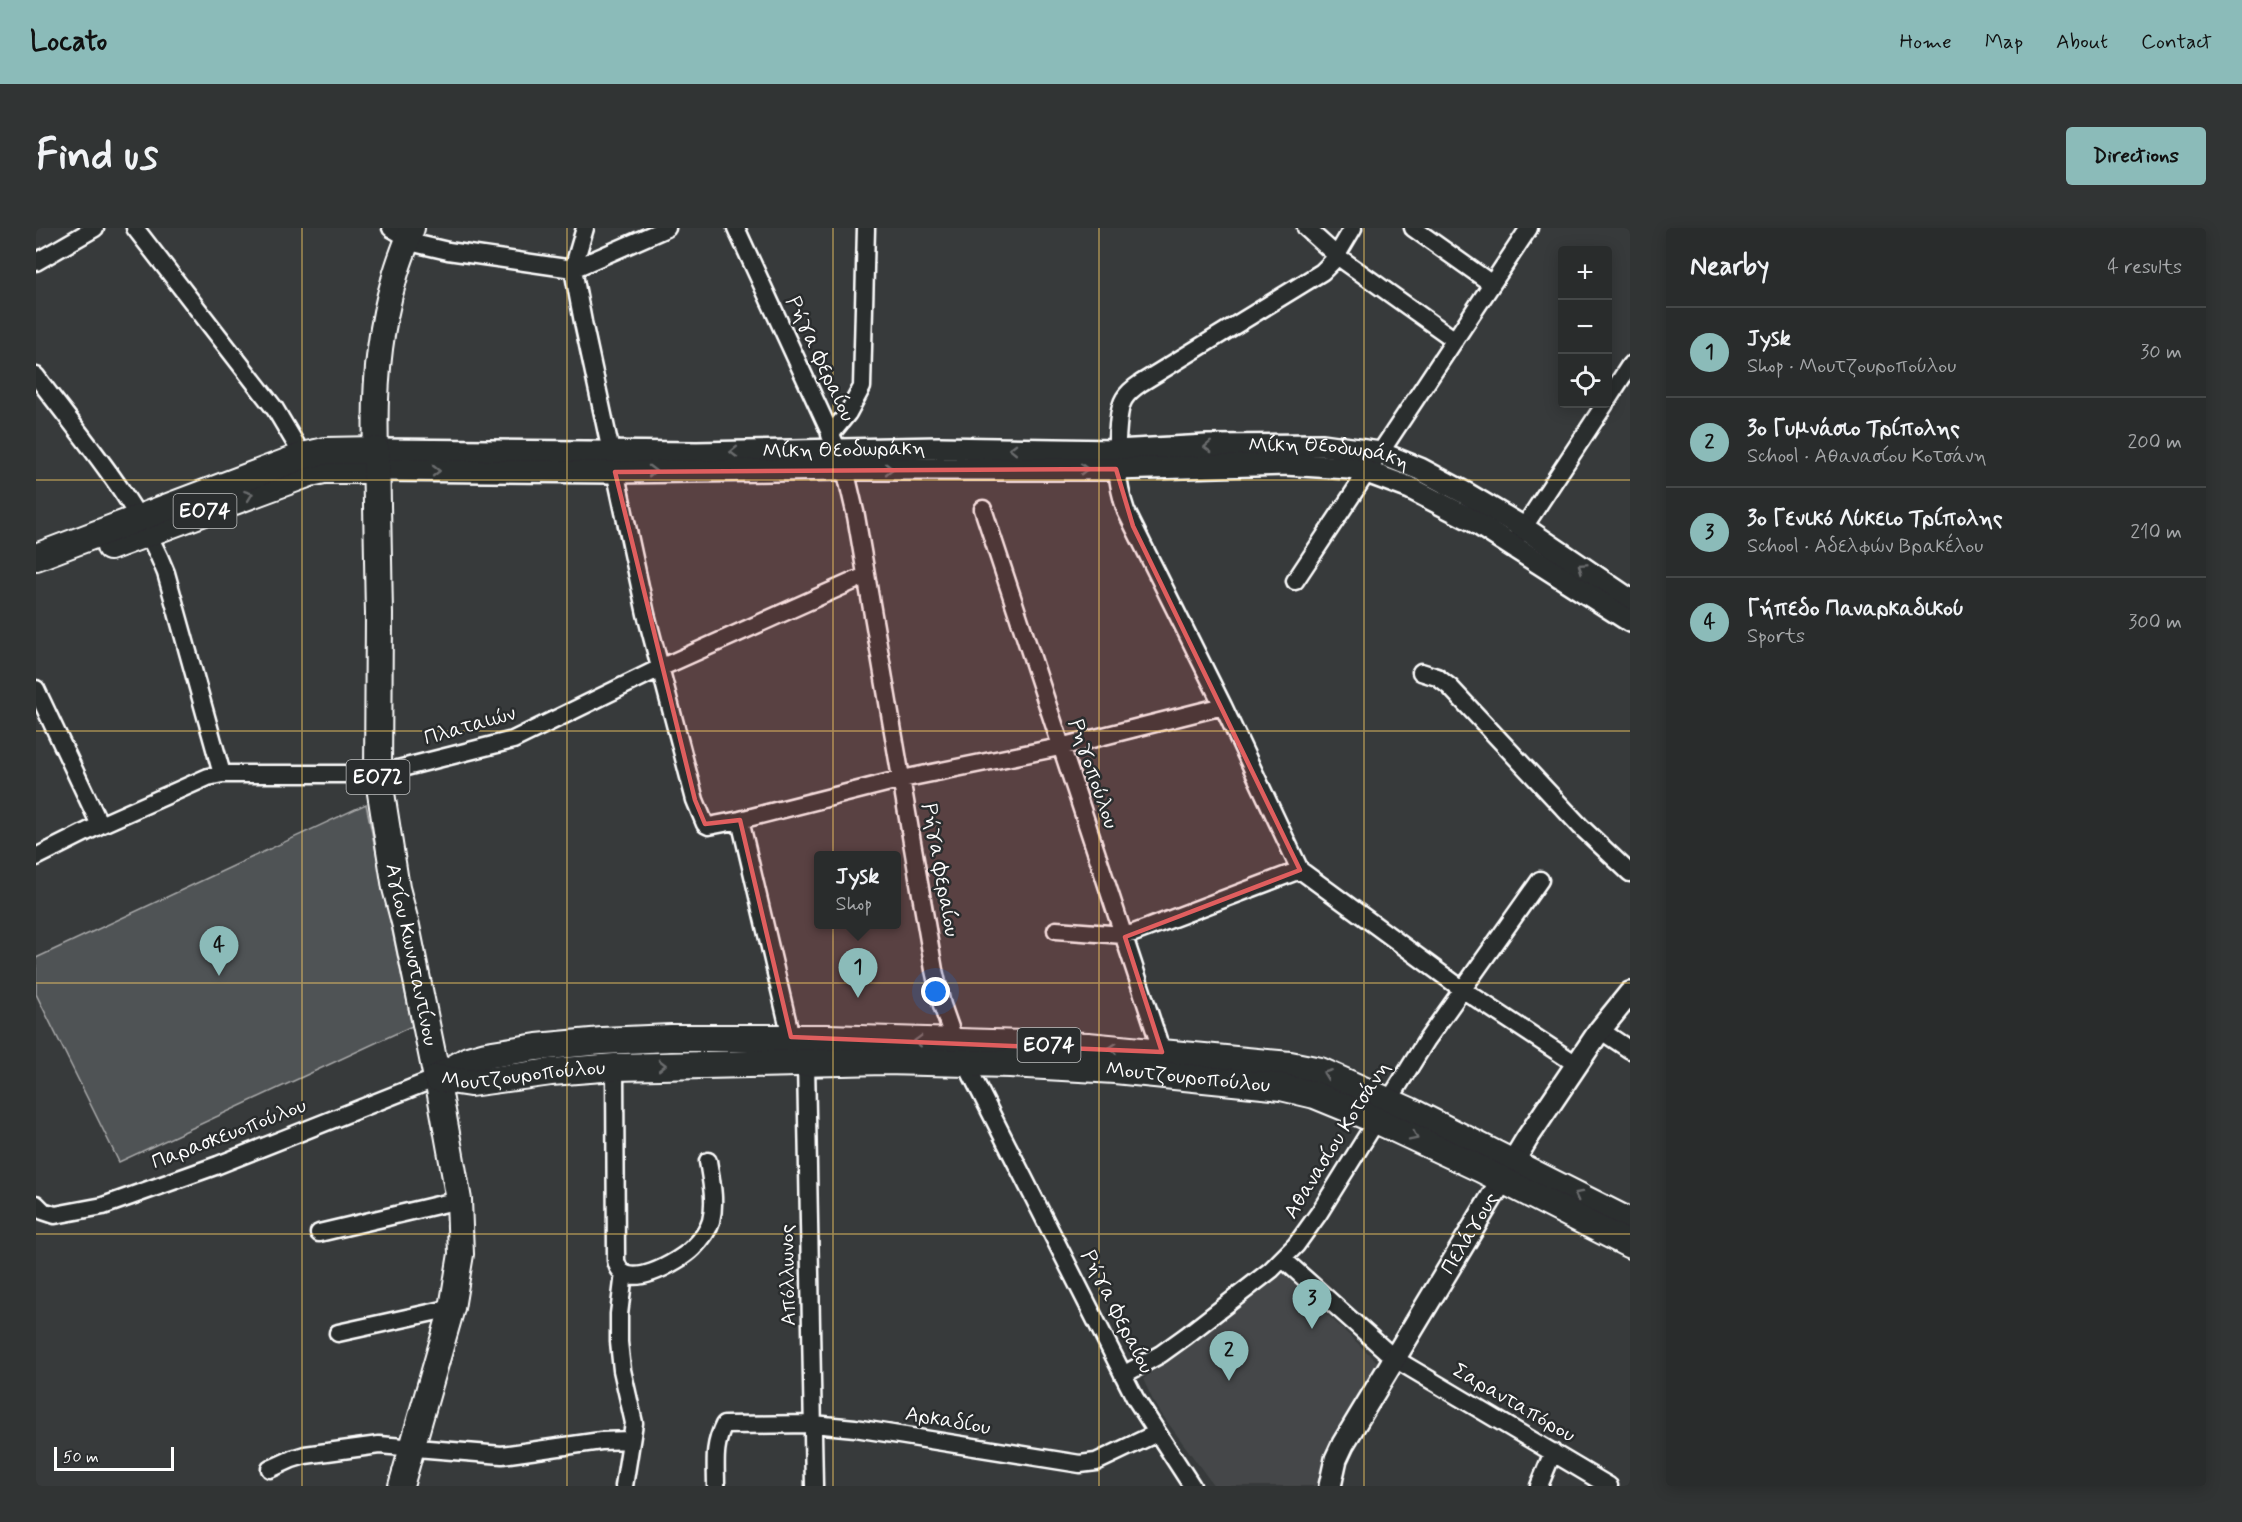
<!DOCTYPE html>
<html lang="en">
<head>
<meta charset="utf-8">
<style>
  body { margin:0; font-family:Mynerve,sans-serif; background:#313434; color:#f1f3f6 }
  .controls { position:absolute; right:18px; top:18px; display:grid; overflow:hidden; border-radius:6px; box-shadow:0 3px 15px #0003 }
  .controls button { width:54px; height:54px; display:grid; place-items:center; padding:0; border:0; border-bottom:2px solid #454848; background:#292c2c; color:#f1f3f6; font:30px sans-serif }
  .scale { position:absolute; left:18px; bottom:15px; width:120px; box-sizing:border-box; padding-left:6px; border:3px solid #fff; border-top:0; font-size:16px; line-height:21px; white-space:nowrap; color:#fff; -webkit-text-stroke:4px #2a2d2e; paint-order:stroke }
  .you { position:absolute; left:900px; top:764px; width:21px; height:21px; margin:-15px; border:4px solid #fff; border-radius:50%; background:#1a73e8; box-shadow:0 0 0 9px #1a73e833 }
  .badge { display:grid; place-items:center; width:39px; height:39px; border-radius:50%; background:#8bbbb9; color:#111; font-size:20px; font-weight:700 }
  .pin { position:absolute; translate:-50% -50px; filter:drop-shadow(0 2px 3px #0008) }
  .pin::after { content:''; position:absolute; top:32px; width:21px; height:18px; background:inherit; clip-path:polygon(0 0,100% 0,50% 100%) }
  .popup { position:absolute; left:778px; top:623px; width:87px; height:78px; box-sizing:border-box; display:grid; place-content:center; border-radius:6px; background:#292c2c; filter:drop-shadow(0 2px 4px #0005); font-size:20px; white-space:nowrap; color:#a5a7a9 }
  .popup b { font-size:22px; color:#f1f3f6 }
  .popup::after { content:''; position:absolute; left:50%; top:100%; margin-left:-12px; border:12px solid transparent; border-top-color:#292c2c }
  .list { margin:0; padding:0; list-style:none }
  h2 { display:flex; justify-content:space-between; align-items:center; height:78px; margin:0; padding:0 24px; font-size:26px }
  h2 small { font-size:20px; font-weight:400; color:#a5a7a9 }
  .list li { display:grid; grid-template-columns:39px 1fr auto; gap:18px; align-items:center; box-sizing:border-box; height:90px; padding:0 24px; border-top:2px solid #454848 }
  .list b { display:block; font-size:22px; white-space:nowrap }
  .list p { margin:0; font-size:20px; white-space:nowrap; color:#a5a7a9 }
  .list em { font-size:20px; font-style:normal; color:#a5a7a9 }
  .icon { flex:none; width:33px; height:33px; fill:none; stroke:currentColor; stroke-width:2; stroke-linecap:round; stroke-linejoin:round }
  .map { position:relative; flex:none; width:1594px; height:1258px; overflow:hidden; border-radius:6px }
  header { display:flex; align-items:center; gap:36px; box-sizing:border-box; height:84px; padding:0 30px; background:#8bbbb9; color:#111 }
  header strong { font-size:28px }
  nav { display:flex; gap:33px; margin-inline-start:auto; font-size:21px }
  .intro { display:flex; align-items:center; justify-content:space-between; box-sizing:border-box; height:144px; padding:0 36px }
  h1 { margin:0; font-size:42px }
  .button { padding:15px 27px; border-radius:6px; background:#8bbbb9; color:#111; font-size:21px; font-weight:700 }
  main { display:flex; gap:36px; padding:0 36px }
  aside { flex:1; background:#292c2c; border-radius:6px; box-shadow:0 3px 15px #0003 }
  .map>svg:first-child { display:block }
  .built { fill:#444748 }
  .pitch { fill:#505354; stroke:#a8a9aa; stroke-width:1.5 }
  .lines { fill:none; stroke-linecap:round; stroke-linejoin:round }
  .minor-casing { stroke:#fff; stroke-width:21 }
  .tertiary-casing { stroke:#fff; stroke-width:26 }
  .secondary-casing { stroke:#fff; stroke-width:28 }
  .primary-casing { stroke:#fff; stroke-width:30 }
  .minor { stroke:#2a2d2e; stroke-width:16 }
  .tertiary { stroke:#2a2d2e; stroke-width:21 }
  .secondary { stroke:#2a2d2e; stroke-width:24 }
  .primary { stroke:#2a2d2e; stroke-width:26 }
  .oneway { stroke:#6a6c6d }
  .marked { fill:#e05e5e; fill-opacity:0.2; stroke:#e05e5e; stroke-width:4.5; stroke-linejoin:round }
  .grid { fill:none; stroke:#ffd166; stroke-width:1.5; stroke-opacity:0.55 }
  .labels { text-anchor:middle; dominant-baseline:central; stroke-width:5; stroke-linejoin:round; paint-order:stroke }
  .shield { fill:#2a2d2e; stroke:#bfc0c0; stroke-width:1.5 }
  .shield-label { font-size:20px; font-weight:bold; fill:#fff }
  .street-label { font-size:21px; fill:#fff; stroke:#2a2d2e }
</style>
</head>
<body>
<header>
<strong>Locato</strong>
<nav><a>Home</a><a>Map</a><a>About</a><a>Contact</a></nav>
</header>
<div class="intro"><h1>Find us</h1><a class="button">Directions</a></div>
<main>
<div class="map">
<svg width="1594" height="1258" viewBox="0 0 1594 1258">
  <rect width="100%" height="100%" fill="#373a3b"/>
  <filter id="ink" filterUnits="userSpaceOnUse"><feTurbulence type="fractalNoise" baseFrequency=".0167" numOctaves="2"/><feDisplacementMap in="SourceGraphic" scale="12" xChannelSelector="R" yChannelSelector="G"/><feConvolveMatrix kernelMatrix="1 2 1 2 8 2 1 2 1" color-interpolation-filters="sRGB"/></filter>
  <g filter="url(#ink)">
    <!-- built -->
    <path class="built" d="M 1247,1045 L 1346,1138 L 1292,1218 L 1284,1258 L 1178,1258 L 1119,1177 L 1107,1151 Z"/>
    <!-- pitch -->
    <path class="pitch" d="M 330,576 L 376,798 L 83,934 L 0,766 L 0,730 Z"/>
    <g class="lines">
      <defs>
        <path id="minor" d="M 99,0 L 239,181 L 267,228
          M 355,0 L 382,16 L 412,23 L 537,41 L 631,0
          M 549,0 L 537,41 L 547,94 L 610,386 L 659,572 L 669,596 L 673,598 L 704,592 L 866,551 L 1024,519 L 1187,478 L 1264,642 L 1426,761 L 1540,836
          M 700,0 L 802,222 L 809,241 L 820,288 L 898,742 L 906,777 L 919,814 L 1099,1170 L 1156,1258
          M 1270,0 L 1301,28 L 1419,112
          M 1377,0 L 1456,56
          M 0,34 L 59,0
          M 0,148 C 46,210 102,273 130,345 L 186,546
          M 1572,171 L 1594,137
          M 794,207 L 812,185 L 826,159 L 830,0
          M 947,281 L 1126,824
          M 1482,308 L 1569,176
          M 1259,353 L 1493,0
          M 1385,444 L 1401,449 L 1414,459 L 1545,599 L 1594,645
          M 0,461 L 64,597
          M 1187,478 L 1090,283 C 1080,254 1079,228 1082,198 C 1083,189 1083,179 1088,171 C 1092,164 1099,159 1105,155 L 1286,44 L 1298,32 L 1317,0
          M 704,592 L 755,809 L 770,834 L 778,1258
          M 0,629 L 64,597 L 172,549 L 186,546 L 342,546 L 477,512 L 624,440 L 829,348
          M 1020,702 L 1088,707 L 1098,705 L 1264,642
          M 1564,802 L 1594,822
          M 579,839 L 580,1032 C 586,1068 644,1033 657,1020 C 665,1012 672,1003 675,993 C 680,973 675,952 672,933
          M 0,976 L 7,983 L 19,987 L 67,978 L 182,937 L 401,850
          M 283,1005 L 423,972
          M 1247,1031 L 1359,1131 L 1573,1258
          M 302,1105 L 416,1080
          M 1087,1147 L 1125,1126 L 1150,1108 L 1235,1042 L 1260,1017 L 1283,985 L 1390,813 L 1504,652
          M 234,1241 L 256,1231 L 269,1227 L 343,1217 L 466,1227 L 565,1213 L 595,1212
          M 588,1258 L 598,1195 L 586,1142 L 583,1114 L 583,1086 L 588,1045
          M 680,1258 C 680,1234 677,1219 688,1197 L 777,1196 L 819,1200 L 1044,1236 L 1060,1234 L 1121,1205
          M 1503,1258 L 1517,1224"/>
        <g id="tertiary">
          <path id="s1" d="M 340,222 L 661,225 L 904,220 L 1080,223 L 1171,218 L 1287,217 L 1344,225 L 1384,241 L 1429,265 L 1488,300 L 1594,372"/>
          <path d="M 341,242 L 579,244 L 809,241 L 1080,241 L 1249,236 L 1313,240 L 1331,244 L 1374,260 L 1436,292 L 1594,393"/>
          <path id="s2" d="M 1294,1258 L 1300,1231 L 1307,1216 L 1492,909 L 1564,802 L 1594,765"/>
        </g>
        <path id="secondary" d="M 340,222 C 338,166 342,107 358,52 C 362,35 370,17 376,0
          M 365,1258 L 416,1080 L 425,1026 L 423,972 L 401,850"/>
        <g id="primary">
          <path d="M 74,319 L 274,245 L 288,242 L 341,242"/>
          <path id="s3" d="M 0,329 L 267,228 L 289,223 L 340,222 L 343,386 L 342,546 L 360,660 L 370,698 L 401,850"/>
          <path d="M 401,850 L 432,832 L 450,827 L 501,819 L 566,813 L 635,810 L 791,810 L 1052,818 L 1254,837 L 1284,843 L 1374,883 L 1594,994"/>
          <path id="s4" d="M 401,850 L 434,855 L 515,844 L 579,839 L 849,833 L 974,836 L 1079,842 L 1245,859 L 1279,867 L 1340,892 L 1445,941 L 1594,1017"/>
        </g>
      </defs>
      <!-- minor casing -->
      <use href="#minor" class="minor-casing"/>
      <!-- tertiary casing -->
      <use href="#tertiary" class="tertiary-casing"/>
      <!-- secondary casing -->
      <use href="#secondary" class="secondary-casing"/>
      <!-- primary casing -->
      <use href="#primary" class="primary-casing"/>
      <!-- minor -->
      <use href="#minor" class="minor"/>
      <!-- tertiary -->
      <use href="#tertiary" class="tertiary"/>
      <!-- secondary -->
      <use href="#secondary" class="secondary"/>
      <!-- primary -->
      <use href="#primary" class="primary"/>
    </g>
    <!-- one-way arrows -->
    <defs><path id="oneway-chevron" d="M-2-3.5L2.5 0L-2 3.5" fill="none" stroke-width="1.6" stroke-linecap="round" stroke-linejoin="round" transform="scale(1.5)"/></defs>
    <g class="oneway">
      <use href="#oneway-chevron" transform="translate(1172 219) rotate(178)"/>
      <use href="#oneway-chevron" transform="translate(977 221) rotate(-179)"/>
      <use href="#oneway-chevron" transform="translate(698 224) rotate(179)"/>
      <use href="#oneway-chevron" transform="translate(853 241)"/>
      <use href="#oneway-chevron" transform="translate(1048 241)"/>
      <use href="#oneway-chevron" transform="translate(400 243)"/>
      <use href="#oneway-chevron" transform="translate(616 243) rotate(-1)"/>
      <use href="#oneway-chevron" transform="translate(213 267) rotate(-20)"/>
      <use href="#oneway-chevron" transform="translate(1546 339) rotate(-146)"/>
      <use href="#oneway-chevron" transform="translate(882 813) rotate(-178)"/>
      <use href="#oneway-chevron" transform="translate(1077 820) rotate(-175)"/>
      <use href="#oneway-chevron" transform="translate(626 837) rotate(-1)"/>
      <use href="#oneway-chevron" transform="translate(1291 846) rotate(-159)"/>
      <use href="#oneway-chevron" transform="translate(1378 909) rotate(26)"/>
      <use href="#oneway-chevron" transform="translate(1542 967) rotate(-153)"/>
    </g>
  </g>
  <!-- marked area -->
  <path class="marked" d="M 1080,241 L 1097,298 L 1264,642 L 1089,709 L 1126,824 L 755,809 L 704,592 L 669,596 L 659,572 L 579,244 Z"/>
  <!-- grid -->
  <path class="grid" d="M 266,0 L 266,1258M 531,0 L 531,1258M 797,0 L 797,1258M 1063,0 L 1063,1258M 1328,0 L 1328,1258M 0,252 L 1594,252M 0,503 L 1594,503M 0,755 L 1594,755M 0,1006 L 1594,1006"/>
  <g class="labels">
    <!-- shield labels -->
    <g class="shield">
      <rect x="137.5" y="266" width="63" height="34" rx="4.5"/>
      <rect x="310.5" y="532" width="63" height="34" rx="4.5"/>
      <rect x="981.5" y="800" width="63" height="34" rx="4.5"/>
    </g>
    <g class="shield-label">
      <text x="169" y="283">ΕΟ74</text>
      <text x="342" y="549">ΕΟ72</text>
      <text x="1013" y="817">ΕΟ74</text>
    </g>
    <!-- street labels -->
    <g class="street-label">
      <text transform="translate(784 131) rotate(65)">Ρήγα Φεραίου</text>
      <text stroke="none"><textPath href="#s1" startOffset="468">Μίκη Θεοδωράκη</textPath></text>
      <text stroke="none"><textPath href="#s1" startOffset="954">Μίκη Θεοδωράκη</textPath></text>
      <text transform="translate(434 498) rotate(-16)">Πλαταιών</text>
      <text transform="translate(1057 546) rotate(71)">Ρηγοπούλου</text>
      <text transform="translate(904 642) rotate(80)">Ρήγα Φεραίου</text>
      <text stroke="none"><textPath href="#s3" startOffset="867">Αγίου Κωνσταντίνου</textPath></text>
      <text stroke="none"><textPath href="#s4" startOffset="87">Μουτζουροπούλου</textPath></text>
      <text stroke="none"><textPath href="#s4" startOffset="753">Μουτζουροπούλου</textPath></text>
      <text transform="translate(193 906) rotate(-21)">Παρασκευοπούλου</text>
      <text transform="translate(1301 912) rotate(-58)">Αθανασίου Κοτσάνη</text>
      <text stroke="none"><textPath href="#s2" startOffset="290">Πελάγους</textPath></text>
      <text transform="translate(752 1047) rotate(-91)">Απόλλωνος</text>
      <text transform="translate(1081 1084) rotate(63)">Ρήγα Φεραίου</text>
      <text transform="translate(1478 1175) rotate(30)">Σαρανταπόρου</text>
      <text transform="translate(912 1193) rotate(10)">Αρκαδίου</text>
    </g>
  </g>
</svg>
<div class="controls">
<button>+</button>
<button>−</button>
<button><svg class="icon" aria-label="locate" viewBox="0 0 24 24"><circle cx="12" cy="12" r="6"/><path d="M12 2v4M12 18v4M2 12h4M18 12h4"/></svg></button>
</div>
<div class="scale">50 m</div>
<div class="you"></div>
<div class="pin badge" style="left:822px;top:770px">1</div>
<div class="popup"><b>Jysk</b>Shop</div>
<div class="pin badge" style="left:1193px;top:1153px">2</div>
<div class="pin badge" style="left:1276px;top:1101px">3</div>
<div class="pin badge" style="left:183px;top:748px">4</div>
</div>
<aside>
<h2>Nearby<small>4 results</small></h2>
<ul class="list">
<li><span class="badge">1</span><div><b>Jysk</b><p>Shop · Μουτζουροπούλου</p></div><em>30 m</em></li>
<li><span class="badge">2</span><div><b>3ο Γυμνάσιο Τρίπολης</b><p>School · Αθανασίου Κοτσάνη</p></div><em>200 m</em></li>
<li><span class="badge">3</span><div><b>3ο Γενικό Λύκειο Τρίπολης</b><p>School · Αδελφών Βρακέλου</p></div><em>210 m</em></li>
<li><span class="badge">4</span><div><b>Γήπεδο Παναρκαδικού</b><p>Sports</p></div><em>300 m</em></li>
</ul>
</aside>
</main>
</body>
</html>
